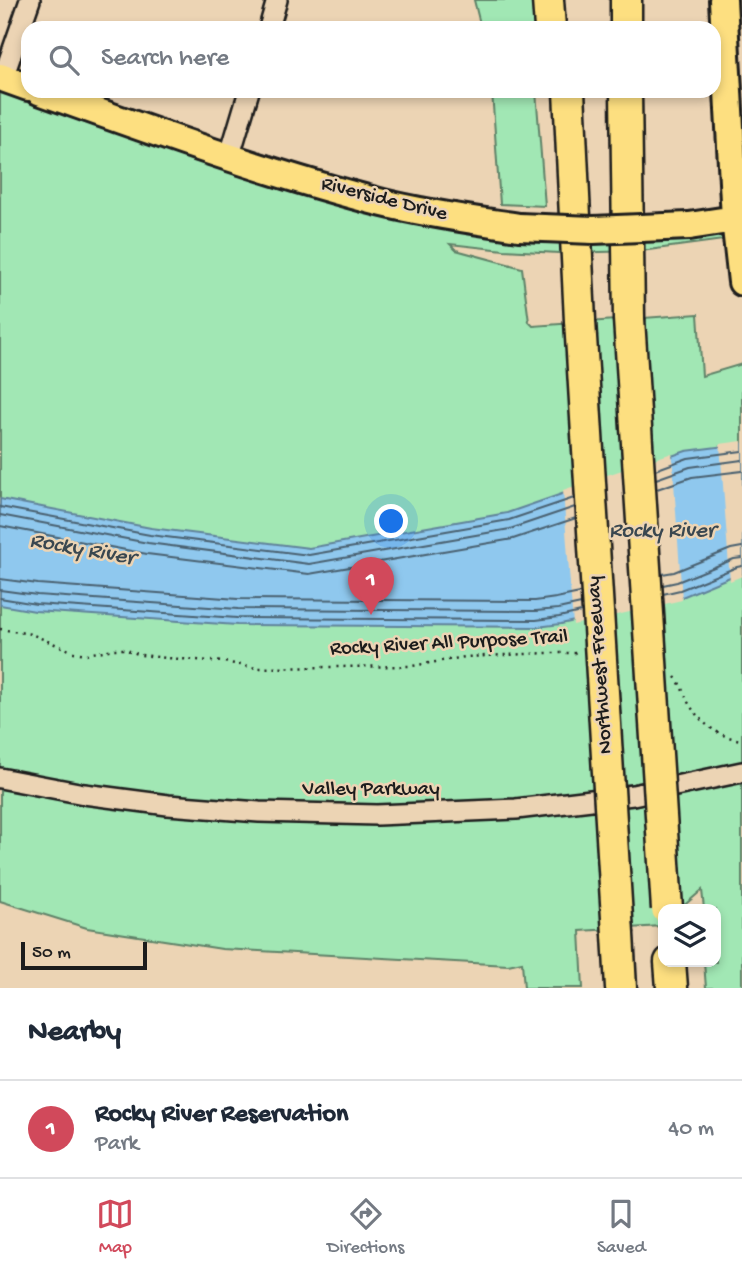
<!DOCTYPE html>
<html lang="en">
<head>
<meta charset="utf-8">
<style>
  body { margin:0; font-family:"Gochi Hand",sans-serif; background:#f2f2f3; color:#1f2937 }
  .controls { position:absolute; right:21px; bottom:21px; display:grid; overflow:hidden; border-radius:14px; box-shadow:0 4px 10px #0003 }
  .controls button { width:63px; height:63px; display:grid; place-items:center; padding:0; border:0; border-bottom:2px solid #e0e1e3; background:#fff; color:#1f2937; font:35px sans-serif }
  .scale { position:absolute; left:21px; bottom:18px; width:126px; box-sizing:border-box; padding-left:7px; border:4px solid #1c1c1c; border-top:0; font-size:19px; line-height:24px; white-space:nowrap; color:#1c1c1c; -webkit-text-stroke:5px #ecd4b4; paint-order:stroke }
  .you { position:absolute; left:392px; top:522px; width:24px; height:24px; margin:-18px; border:5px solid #fff; border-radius:50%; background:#1a73e8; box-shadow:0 0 0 10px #1a73e833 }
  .badge { display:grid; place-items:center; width:46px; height:46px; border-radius:50%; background:#d1495b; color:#fff; font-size:23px; font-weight:700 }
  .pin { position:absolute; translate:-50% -58px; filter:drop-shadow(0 2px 4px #0008) }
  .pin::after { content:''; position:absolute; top:37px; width:24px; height:21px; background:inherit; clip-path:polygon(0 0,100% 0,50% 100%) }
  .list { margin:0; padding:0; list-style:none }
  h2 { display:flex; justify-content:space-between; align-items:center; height:91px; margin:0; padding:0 28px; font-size:30px }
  h2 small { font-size:23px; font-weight:400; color:#747a83 }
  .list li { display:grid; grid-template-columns:46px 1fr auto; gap:21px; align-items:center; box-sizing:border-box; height:98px; padding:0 28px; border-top:2px solid #e0e1e3 }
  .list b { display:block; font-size:26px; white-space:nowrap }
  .list p { margin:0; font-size:23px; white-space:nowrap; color:#747a83 }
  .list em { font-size:23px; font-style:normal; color:#747a83 }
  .icon { flex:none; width:38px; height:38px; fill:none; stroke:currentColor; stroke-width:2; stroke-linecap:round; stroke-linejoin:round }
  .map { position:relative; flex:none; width:742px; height:988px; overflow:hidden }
  .search { position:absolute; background:#fff; box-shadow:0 4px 10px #0003; left:21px; right:21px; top:21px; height:77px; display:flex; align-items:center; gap:18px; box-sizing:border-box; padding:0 24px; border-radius:21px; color:#747a83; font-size:26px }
  .sheet { height:189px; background:#fff }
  nav { display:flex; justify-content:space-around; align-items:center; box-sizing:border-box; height:98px; border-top:2px solid #e0e1e3; background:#fff; font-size:19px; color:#747a83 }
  nav a { display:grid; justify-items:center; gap:4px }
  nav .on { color:#d1495b }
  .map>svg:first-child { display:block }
  .green { fill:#a1e7b4; stroke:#5e8268; stroke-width:2 }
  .water { fill:#8fc8ee; stroke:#61839a; stroke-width:2 }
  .pier { fill:#ecd4b4 }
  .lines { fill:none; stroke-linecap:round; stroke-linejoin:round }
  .shore { stroke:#4a6170; stroke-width:2 }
  .minor-casing { stroke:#1c1c1c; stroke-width:24 }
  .major-casing { stroke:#1c1c1c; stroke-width:32 }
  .highway-casing { stroke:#1c1c1c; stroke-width:35 }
  .path { stroke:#1c1c1c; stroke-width:2.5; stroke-dasharray:2 5; stroke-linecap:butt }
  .minor { stroke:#ecd4b4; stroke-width:19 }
  .major { stroke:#fddf80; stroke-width:26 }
  .highway { stroke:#fddf80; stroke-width:30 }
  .major-bridge-casing { stroke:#1c1c1c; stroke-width:32; stroke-linecap:butt }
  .highway-bridge-casing { stroke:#1c1c1c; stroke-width:35; stroke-linecap:butt }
  .major-bridge { stroke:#fddf80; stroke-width:26 }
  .highway-bridge { stroke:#fddf80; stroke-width:30 }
  .labels { text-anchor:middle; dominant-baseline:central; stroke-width:5; stroke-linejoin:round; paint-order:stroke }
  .street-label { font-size:21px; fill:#1c1c1c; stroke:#ecd4b4 }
  .water-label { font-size:23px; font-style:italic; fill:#394750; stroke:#ecd4b4 }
</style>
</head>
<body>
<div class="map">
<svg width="742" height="988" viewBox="0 0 742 988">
  <rect width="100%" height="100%" fill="#ecd4b4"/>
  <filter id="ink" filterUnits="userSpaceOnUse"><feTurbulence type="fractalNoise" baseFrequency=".0143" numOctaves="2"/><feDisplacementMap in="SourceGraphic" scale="14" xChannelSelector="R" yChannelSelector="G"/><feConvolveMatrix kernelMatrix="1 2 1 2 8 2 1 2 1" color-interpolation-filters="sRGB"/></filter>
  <g filter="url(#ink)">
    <!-- green -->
    <path class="green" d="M 474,0 L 534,0 L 534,28 L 481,28 Z
      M 0,86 L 481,222 L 699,221 L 742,236 L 723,240 L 641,251 L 559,253 L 504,250 L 450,244 L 456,250 L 522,268 L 529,322 L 533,326 L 698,314 L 702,376 L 742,364 L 742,988 L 706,988 L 704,962 L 716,962 L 716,909 L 704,909 L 702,890 L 680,909 L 663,909 L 663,924 L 662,926 L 580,931 L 583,988 L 524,988 L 522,962 L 508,965 L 222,949 L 87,928 L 0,901 Z
      M 492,91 L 536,91 L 545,206 L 500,204 Z"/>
    <!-- water -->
    <path class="water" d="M 742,444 L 742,572 L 682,597 L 561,624 L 537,627 L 237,625 L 35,611 L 0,605 L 0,499 L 151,528 L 309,548 L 507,513 L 686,451 Z"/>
    <!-- pier -->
    <path class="pier" d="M 742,441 L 742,576 L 730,581 L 720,444 Z
      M 672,453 L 682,600 L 573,625 L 563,490 Z"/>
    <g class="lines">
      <!-- shore -->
      <path class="shore" d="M 655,470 L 688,458 L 742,451
        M 656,479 L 690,467 L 742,460
        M 657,489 L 692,477 L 742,471
        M 0,507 L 150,535 L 309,555 L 509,520 L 574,498
        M 0,515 L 148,543 L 309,564 L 510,529 L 575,507
        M 0,526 L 147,554 L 309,574 L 513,539 L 576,518
        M 662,574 L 674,572 L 731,549 L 742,547
        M 0,579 L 38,584 L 238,599 L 535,601 L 556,598 L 580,593
        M 663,585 L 677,582 L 734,559 L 742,558
        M 0,590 L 37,595 L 238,609 L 536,611 L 558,609 L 581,604
        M 663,594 L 680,590 L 737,567 L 742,566
        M 0,598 L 36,604 L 237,618 L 536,620 L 559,617 L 581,612"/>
      <defs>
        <path id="minor" d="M 269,28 L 277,0
          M 3,78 L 30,0
          M 229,158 L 249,91
          M 0,778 L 84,794 L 168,805 L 259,812 L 377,815 L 516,809 L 633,795 L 742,772"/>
        <path id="major" d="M 723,0 L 735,219 L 742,282
          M 0,77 L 28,87
          M 39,91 C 152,131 266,173 383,203 C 427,214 473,220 519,227
          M 689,226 L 735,219 L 742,216"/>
        <path id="highway" d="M 548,0 L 550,28
          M 626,0 L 626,28
          M 569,91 L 580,321
          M 626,91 L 629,319
          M 618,934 L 621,988
          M 670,962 L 672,988"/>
      </defs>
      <!-- minor casing -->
      <use href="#minor" class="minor-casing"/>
      <!-- major casing -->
      <use href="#major" class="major-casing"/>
      <!-- highway casing -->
      <use href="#highway" class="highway-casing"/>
      <!-- path -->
      <path class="path" d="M 0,629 L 31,634 L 74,652 L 87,654 L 114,649 L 124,649 L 141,655 L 167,658 L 224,662 L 256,668 L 412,666 L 465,657 L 547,653 L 577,653
        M 675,677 C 681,684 684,694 688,702 C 700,723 718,737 742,740"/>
      <!-- minor -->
      <use href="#minor" class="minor"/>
      <!-- major -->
      <use href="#major" class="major"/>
      <!-- highway -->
      <use href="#highway" class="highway"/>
      <defs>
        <path id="major-bridge" d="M 519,227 L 593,230 L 689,226"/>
        <path id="highway-bridge" d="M 629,319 L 667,909
          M 580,321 L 618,934"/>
      </defs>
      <!-- major-bridge casing -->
      <use href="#major-bridge" class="major-bridge-casing"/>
      <!-- highway-bridge casing -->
      <use href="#highway-bridge" class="highway-bridge-casing"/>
      <!-- major-bridge -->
      <use href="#major-bridge" class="major-bridge"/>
      <!-- highway-bridge -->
      <use href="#highway-bridge" class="highway-bridge"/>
    </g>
  </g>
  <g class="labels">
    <!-- street labels -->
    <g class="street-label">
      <text transform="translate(384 200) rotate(14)">Riverside Drive</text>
      <text transform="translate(449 644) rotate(-3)">Rocky River All Purpose Trail</text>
      <text transform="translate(601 665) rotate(-94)">Northwest Freeway</text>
      <text x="371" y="790">Valley Parkway</text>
    </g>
    <!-- water labels -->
    <g class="water-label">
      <text x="662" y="531">Rocky River</text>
      <text transform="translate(82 550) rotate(10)">Rocky River</text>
    </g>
  </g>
</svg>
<div class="controls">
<button><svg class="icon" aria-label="layers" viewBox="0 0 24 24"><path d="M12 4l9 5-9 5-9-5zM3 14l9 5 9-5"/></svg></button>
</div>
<div class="scale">50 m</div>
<div class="you"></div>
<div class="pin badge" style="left:371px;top:615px">1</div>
<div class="search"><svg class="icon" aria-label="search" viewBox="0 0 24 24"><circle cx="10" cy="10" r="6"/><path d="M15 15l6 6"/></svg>Search here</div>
</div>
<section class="sheet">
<h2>Nearby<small></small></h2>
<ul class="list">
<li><span class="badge">1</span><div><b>Rocky River Reservation</b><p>Park</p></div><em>40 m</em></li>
</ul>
</section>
<nav>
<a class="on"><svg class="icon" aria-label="map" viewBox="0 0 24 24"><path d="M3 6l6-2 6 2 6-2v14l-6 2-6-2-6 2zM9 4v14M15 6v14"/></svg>Map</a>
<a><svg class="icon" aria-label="directions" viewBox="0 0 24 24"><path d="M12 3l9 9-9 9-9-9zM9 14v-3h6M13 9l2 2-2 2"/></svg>Directions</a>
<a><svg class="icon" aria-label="saved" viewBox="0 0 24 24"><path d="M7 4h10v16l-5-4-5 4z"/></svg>Saved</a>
</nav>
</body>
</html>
